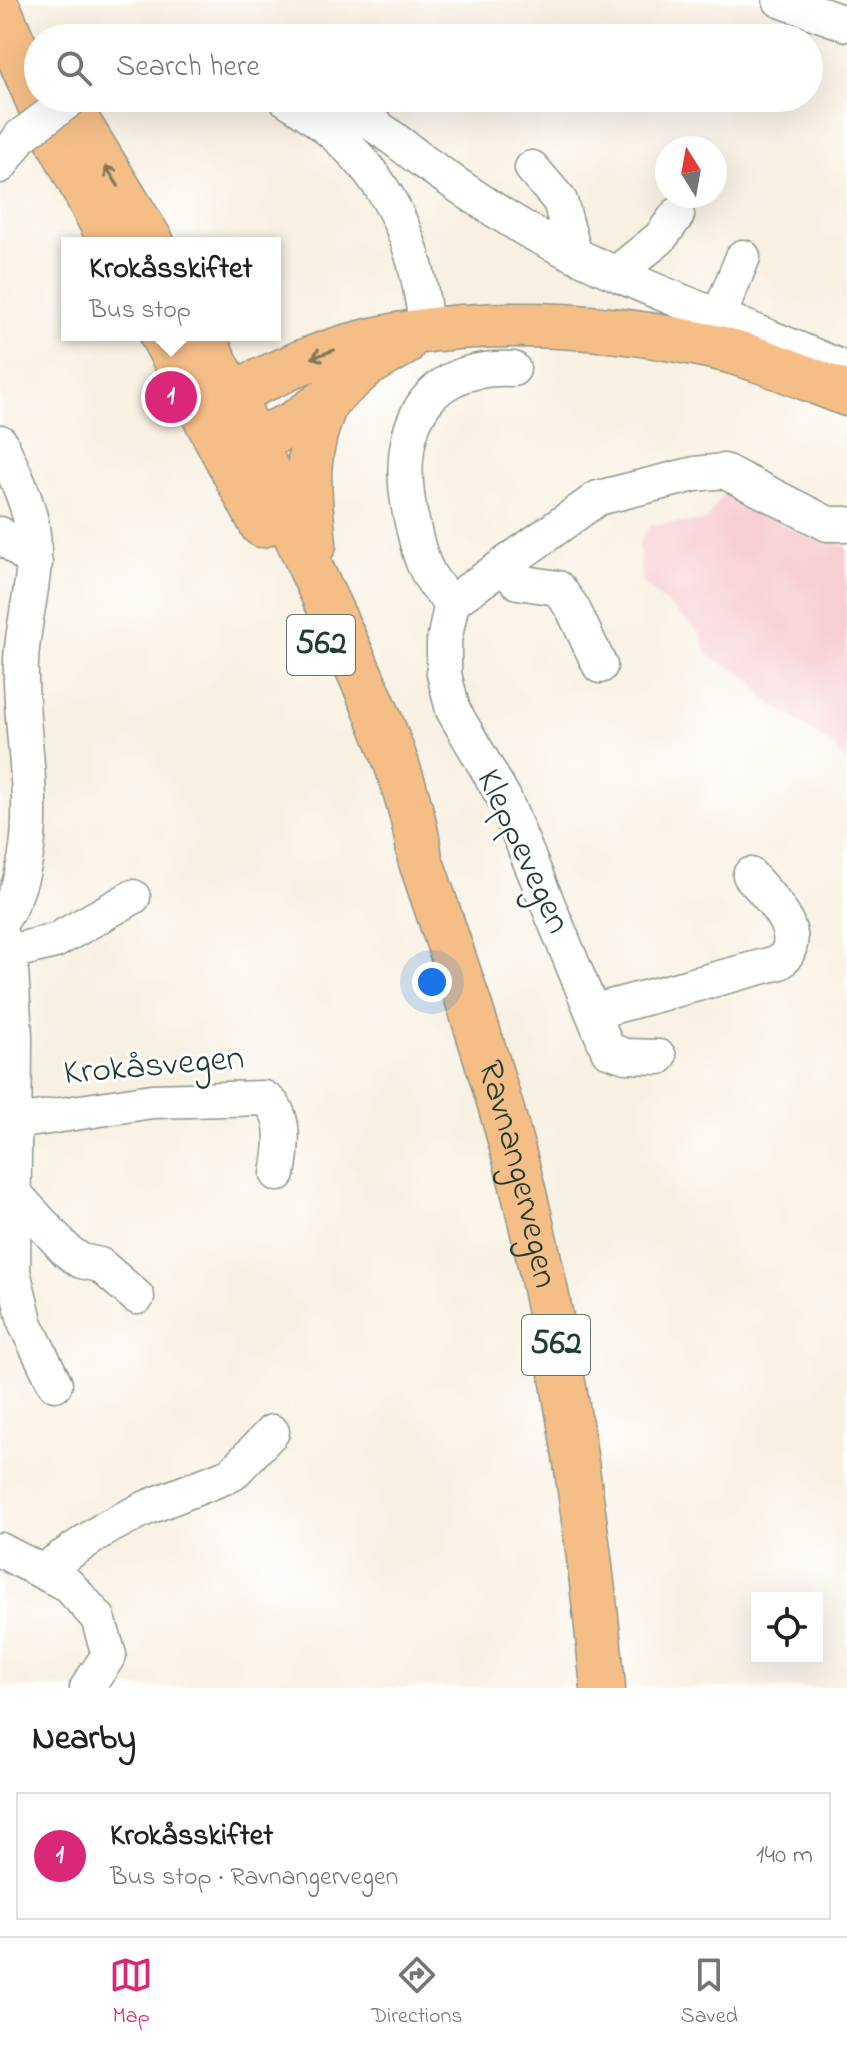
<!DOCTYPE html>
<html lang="en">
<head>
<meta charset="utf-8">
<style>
  body { margin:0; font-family:"Indie Flower",sans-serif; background:#f6f6f6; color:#202124 }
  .controls { position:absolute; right:24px; bottom:24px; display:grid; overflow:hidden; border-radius:0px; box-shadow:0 8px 32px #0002 }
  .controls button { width:72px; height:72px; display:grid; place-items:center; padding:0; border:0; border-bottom:2px solid #e0e0e0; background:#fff; color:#202124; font:40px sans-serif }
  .compass { position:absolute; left:655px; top:136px; width:72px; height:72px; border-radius:50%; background:#fff; box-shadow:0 8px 32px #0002; rotate:349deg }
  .you { position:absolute; left:432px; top:982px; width:28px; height:28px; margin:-20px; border:6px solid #fff; border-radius:50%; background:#1a73e8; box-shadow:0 0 0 12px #1a73e833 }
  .badge { display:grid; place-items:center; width:52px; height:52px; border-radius:50%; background:#db2777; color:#fff; font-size:26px; font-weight:700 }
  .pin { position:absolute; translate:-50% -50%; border:4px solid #fff; box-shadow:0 2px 8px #0006 }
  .popup { position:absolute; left:61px; top:237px; width:220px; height:104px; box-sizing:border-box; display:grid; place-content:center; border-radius:0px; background:#fff; filter:drop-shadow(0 2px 6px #0005); font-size:26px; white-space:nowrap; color:#757577 }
  .popup b { font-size:30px; color:#202124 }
  .popup::after { content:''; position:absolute; left:50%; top:100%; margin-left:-16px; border:16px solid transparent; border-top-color:#fff }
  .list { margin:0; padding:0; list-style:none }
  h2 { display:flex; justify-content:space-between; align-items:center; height:104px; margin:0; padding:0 32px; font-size:34px }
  h2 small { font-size:26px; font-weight:400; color:#757577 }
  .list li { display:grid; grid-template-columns:52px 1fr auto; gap:24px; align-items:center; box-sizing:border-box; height:128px; margin:0 16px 16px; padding:0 16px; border:2px solid #e0e0e0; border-radius:0px }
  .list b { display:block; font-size:30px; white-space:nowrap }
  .list p { margin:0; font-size:26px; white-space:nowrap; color:#757577 }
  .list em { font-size:26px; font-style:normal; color:#757577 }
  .icon { flex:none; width:44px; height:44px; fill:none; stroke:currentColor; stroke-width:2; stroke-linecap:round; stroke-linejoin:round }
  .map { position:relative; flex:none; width:847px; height:1688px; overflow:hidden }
  .search { position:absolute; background:#fff; box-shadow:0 8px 32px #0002; left:24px; right:24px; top:24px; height:88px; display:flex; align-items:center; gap:20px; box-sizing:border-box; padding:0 28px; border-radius:44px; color:#757577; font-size:30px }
  .sheet { height:248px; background:#fff }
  nav { display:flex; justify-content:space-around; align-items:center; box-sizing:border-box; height:112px; border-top:2px solid #e0e0e0; background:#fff; font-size:22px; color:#757577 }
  nav a { display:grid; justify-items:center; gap:4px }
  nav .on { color:#db2777 }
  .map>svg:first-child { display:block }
  .built { fill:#f7cfd3 }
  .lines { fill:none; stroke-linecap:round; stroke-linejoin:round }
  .minor-casing { stroke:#8c968a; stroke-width:37 }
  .major-casing { stroke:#8c968a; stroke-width:47 }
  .minor { stroke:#fff; stroke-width:34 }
  .major { stroke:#f6be87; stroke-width:44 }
  .minor-bridge-casing { stroke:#8c968a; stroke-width:37; stroke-linecap:butt }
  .minor-bridge { stroke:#fff; stroke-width:34 }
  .oneway { stroke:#807759 }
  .labels { text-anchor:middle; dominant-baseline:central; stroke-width:6; stroke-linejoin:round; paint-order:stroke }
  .shield { fill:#fff; stroke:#627771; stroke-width:2 }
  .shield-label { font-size:34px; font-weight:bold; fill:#1f3d34 }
  .street-label { font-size:36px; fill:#1f3d34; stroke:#fff }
</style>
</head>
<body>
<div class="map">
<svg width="847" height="1688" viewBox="0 0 847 1688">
  <rect width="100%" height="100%" fill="#fff"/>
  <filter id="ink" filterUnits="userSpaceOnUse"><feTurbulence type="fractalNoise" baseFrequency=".0125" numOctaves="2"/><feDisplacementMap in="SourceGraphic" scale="16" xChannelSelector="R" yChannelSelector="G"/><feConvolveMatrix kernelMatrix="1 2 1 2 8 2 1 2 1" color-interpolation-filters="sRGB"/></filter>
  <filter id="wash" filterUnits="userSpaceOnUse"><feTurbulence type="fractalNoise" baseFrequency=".006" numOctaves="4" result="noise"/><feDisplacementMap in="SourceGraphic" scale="32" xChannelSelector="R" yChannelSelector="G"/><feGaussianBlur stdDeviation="1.8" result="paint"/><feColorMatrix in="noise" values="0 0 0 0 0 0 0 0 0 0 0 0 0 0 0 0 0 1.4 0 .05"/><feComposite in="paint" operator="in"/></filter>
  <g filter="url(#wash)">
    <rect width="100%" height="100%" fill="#f8f0e1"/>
    <!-- built -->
    <path class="built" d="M 724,492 L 805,536 L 847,546 L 847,765 L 835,747 L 769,702 L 752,680 L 707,654 L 700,633 L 642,582 L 639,543 L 650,525 L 706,521 Z"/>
  </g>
  <g filter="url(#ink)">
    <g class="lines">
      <defs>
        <path id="minor" d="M 780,0 L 847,24
          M 285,98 C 376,154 417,224 426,330
          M 316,98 C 360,109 388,135 424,162 C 456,184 502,217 536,235 C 636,288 744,324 847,370
          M 0,166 L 21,136
          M 532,168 L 560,201 L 574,252
          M 618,272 L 660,238 L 677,215
          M 718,318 L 743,257
          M 0,442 C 13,471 29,501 33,534 C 38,577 23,618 21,661 C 18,747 52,847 0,923
          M 0,534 L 35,563
          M 502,566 L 518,582 L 558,588 L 573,609 L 600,666
          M 452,602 C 425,580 419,554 412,522 C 392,439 416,364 513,369
          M 0,935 L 10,952 L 15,1036 L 13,1271 L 26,1325 L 55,1384
          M 10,952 L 55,941 L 133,897
          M 592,1012 L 780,962 C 810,934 768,897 750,875
          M 659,1057 L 626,1056 L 608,1050 L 504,798 L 453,710 L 444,674 L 444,641 L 452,602 L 598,498 L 695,474 L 724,471 L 828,524 L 847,524
          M 16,1122 L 152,1101 L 264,1098 C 288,1111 282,1152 278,1174
          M 13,1192 L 67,1251 L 81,1261 L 100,1265 L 137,1297
          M 0,1550 L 68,1585 L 98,1618 L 109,1655 L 87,1688
          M 42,1571 L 106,1528 L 146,1508 L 232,1474 L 272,1432"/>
        <g id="major">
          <path d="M 0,12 L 39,103 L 112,243"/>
          <path d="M 78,122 L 152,243"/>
          <path d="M 162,335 L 262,525"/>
          <path id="s1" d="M 201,335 C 243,412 276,491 312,571 C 351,654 410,770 420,859 C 459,973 498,1085 526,1202 C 564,1362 588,1524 603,1688"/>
          <path d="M 216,434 C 221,422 227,405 235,396 C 246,385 265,379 278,373 C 403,311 575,317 709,346 C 757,356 802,377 847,394"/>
          <path d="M 226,435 L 256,440 L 293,424 L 327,400 L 365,366 L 403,344"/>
          <path d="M 314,544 C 308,484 303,457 327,400"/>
        </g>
      </defs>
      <!-- minor casing -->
      <use href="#minor" class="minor-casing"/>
      <!-- major casing -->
      <use href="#major" class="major-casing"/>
      <!-- minor -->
      <use href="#minor" class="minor"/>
      <!-- major -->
      <use href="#major" class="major"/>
      <defs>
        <path id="minor-bridge" d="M 21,136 L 72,98"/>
      </defs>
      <!-- minor-bridge casing -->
      <use href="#minor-bridge" class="minor-bridge-casing"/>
      <!-- minor-bridge -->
      <use href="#minor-bridge" class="minor-bridge"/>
    </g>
    <!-- one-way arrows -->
    <defs><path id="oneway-shaft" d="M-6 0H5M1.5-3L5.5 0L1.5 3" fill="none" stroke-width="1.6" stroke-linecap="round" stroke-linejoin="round" transform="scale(2)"/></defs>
    <g class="oneway">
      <use href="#oneway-shaft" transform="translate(112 176) rotate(-122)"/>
      <use href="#oneway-shaft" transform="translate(323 354) rotate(161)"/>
    </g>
  </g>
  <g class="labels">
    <!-- shield labels -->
    <g class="shield">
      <rect x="287" y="615" width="68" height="60" rx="6"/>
      <rect x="522" y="1315" width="68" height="60" rx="6"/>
    </g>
    <g class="shield-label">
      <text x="321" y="645">562</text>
      <text x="556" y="1345">562</text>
    </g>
    <!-- street labels -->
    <g class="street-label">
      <text transform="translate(522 852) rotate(65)">Kleppevegen</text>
      <text transform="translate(154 1067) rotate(-5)">Krokåsvegen</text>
      <text stroke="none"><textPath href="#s1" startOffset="900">Ravnangervegen</textPath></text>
    </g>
  </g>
</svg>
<div class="controls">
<button><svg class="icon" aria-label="locate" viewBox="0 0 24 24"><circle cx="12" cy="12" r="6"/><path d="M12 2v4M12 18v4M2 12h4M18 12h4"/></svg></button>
</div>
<svg class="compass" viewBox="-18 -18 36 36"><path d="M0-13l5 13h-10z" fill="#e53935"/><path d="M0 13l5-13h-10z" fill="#757577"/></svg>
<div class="you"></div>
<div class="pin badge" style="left:171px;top:397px">1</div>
<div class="popup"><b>Krokåsskiftet</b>Bus stop</div>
<div class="search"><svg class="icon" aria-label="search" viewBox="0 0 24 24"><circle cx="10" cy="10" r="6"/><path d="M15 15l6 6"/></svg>Search here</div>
</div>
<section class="sheet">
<h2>Nearby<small></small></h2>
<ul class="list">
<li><span class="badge">1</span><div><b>Krokåsskiftet</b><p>Bus stop · Ravnangervegen</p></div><em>140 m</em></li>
</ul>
</section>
<nav>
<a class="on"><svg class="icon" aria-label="map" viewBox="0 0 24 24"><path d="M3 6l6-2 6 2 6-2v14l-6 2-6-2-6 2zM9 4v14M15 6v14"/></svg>Map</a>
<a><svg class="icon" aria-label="directions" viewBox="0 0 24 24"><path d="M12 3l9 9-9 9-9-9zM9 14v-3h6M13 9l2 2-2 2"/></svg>Directions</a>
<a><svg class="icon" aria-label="saved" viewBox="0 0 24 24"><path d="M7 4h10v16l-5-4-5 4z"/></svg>Saved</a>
</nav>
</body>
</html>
